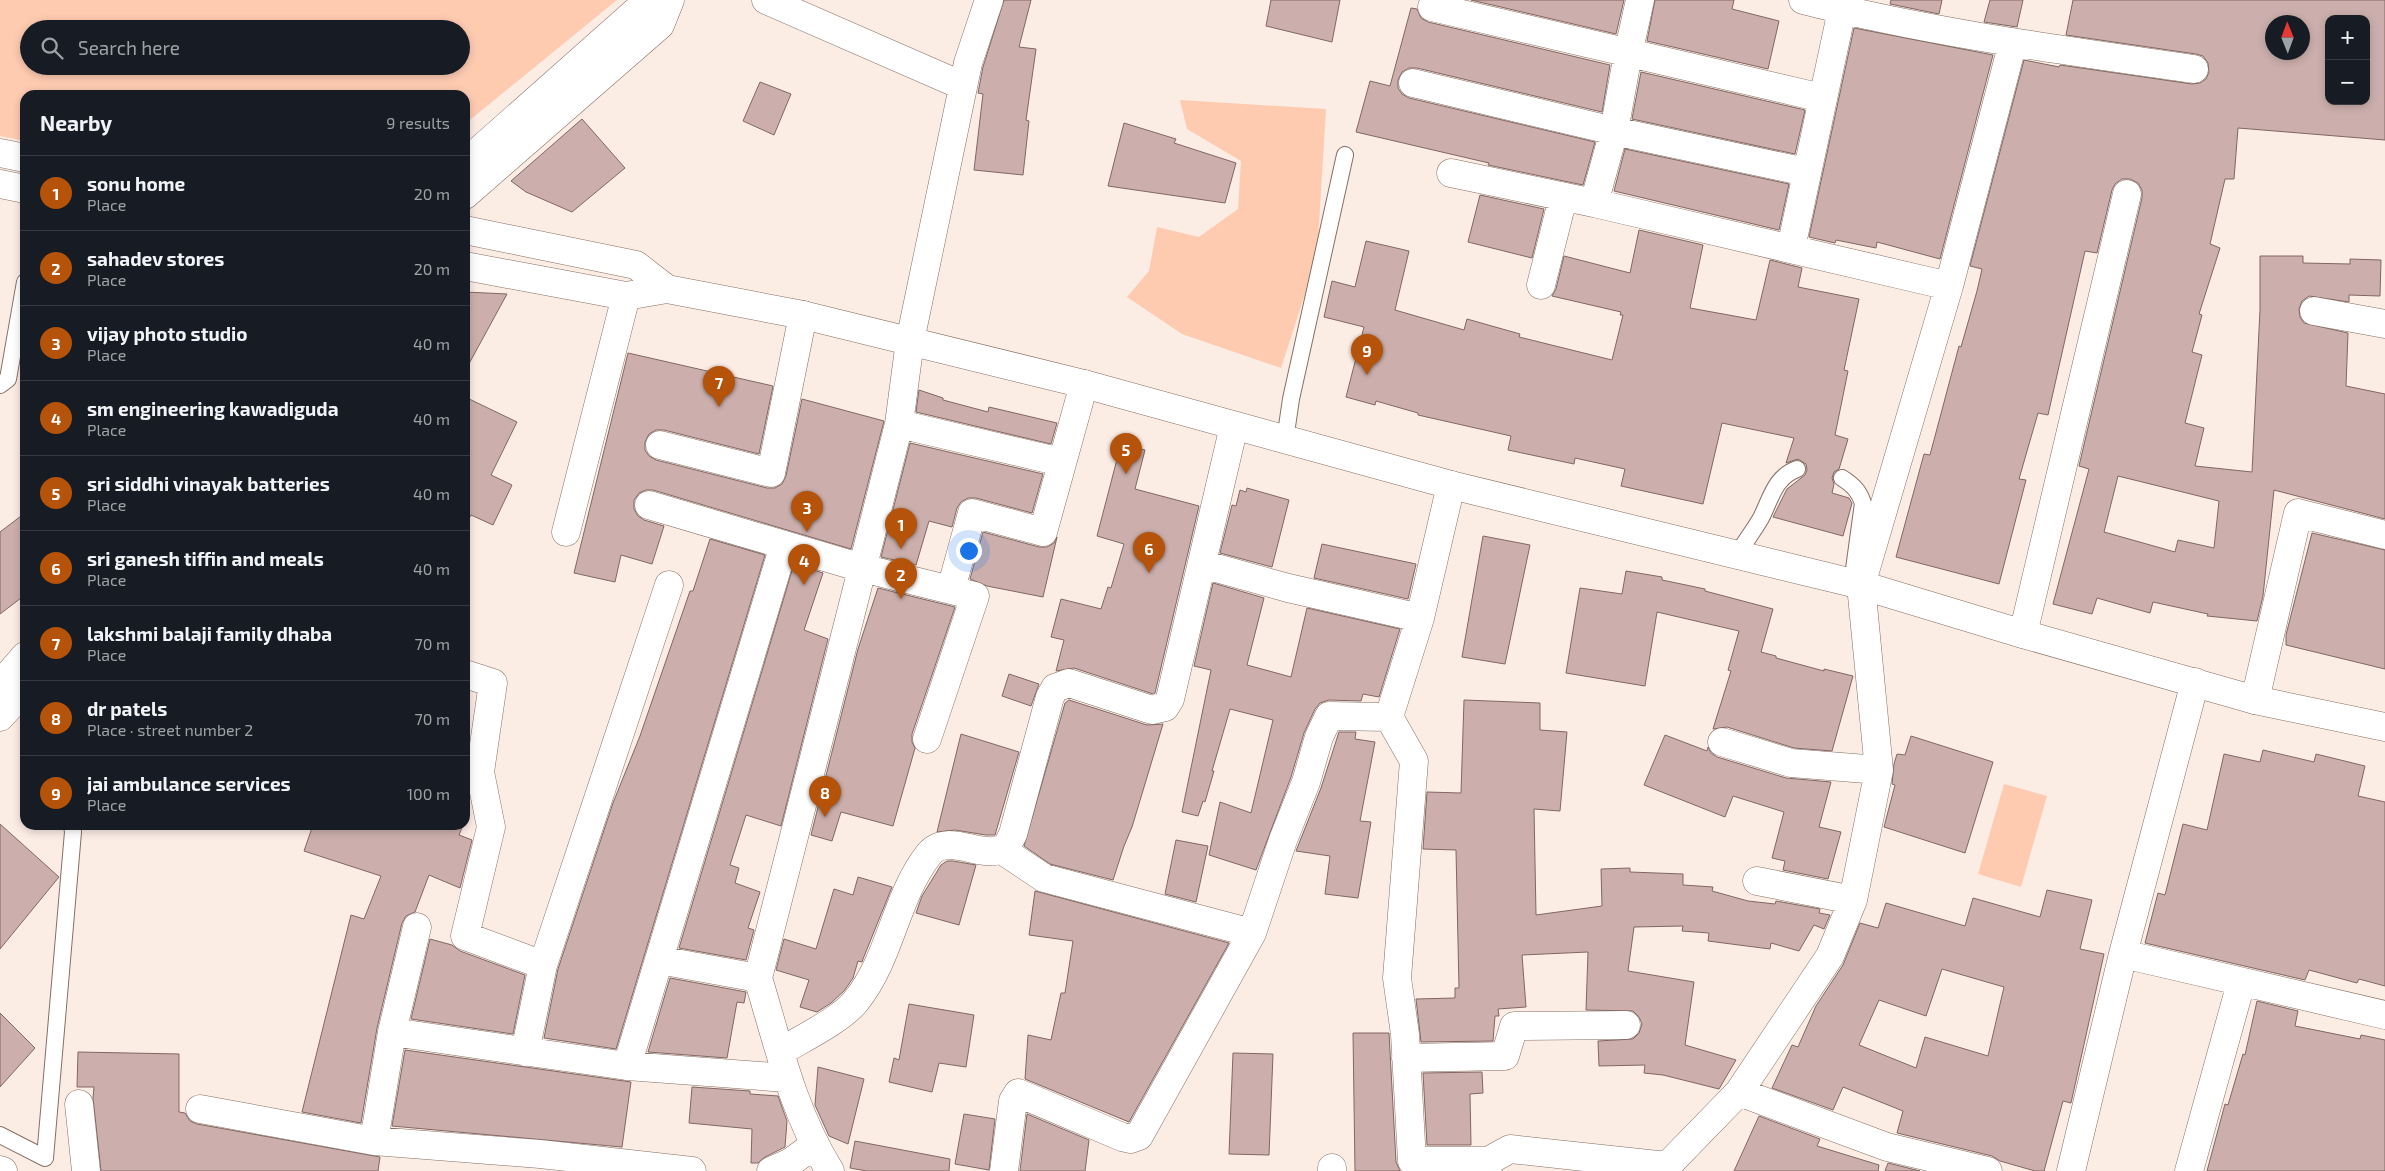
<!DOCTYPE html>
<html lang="en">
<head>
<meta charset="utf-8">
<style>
  body { margin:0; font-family:"Exo 2",sans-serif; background:#20242c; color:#f1f3f6 }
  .controls { position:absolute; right:15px; top:15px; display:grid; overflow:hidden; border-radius:10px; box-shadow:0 2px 8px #0003 }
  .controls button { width:45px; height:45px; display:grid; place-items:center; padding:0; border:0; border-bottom:1px solid #363941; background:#171b24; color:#f1f3f6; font:25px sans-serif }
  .compass { position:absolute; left:2265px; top:15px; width:45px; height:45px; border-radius:50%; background:#171b24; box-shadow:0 2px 8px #0003; rotate:359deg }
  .you { position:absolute; left:968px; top:550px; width:18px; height:18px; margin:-12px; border:4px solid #fff; border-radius:50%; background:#1a73e8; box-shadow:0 0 0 8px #1a73e833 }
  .badge { display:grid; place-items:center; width:32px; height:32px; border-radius:50%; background:#b45309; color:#fff; font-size:16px; font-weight:700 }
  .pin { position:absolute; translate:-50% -41px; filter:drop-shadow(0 1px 2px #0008) }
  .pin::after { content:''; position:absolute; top:26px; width:18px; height:15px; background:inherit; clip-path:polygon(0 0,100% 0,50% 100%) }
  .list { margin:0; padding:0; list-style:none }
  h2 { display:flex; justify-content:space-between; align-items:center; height:65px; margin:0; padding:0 20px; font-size:21px }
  h2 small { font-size:16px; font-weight:400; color:#9ea1a6 }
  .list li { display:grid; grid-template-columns:32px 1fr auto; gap:15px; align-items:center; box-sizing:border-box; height:75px; padding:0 20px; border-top:1px solid #363941 }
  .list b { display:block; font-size:19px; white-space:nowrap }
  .list p { margin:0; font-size:16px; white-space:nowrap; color:#9ea1a6 }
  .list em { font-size:16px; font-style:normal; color:#9ea1a6 }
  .icon { flex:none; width:28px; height:28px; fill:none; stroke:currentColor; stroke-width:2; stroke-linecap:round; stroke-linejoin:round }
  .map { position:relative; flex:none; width:2385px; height:1171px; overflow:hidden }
  .search { position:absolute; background:#171b24; box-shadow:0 2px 8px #0003; left:20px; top:20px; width:450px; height:55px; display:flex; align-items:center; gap:12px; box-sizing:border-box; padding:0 18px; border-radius:28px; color:#9ea1a6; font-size:19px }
  .panel { position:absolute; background:#171b24; box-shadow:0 2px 8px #0003; left:20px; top:90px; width:450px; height:740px; border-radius:15px }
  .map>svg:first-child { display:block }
  .green { fill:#fecbb1; fill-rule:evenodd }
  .building { fill:#ccafac; stroke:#816764; fill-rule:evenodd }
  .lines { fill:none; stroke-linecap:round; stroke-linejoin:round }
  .service-casing { stroke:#866f64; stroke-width:18 }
  .minor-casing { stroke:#866f64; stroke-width:29 }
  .secondary-casing { stroke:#866f64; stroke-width:29 }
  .primary-casing { stroke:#866f64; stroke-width:29 }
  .service { stroke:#fff; stroke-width:16 }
  .minor { stroke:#fff; stroke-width:28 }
  .secondary { stroke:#fff; stroke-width:28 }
  .primary { stroke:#fff; stroke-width:28 }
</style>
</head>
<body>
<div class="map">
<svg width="2385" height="1171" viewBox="0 0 2385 1171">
  <rect width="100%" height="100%" fill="#fbece4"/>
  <!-- green -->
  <path class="green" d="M 0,0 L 617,0 L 465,124 L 465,95 L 25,95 L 25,141 L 0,136 ZM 29,29 L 461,29 L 461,66 L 29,66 Z
    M 1180,100 L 1326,109 L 1317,257 L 1281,368 L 1182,334 L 1127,297 L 1149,271 L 1157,227 L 1199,237 L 1238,209 L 1241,161 L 1187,129 Z
    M 2004,784 L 2047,796 L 2021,887 L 1978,874 Z"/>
  <!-- building -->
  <path class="building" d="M 1004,0 L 1031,0 L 1019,47 L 1036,49 L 1026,120 L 1029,121 L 1023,175 L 974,170 L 983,94 L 978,93 L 983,67 Z
    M 1271,0 L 1340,0 L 1332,42 L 1266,26 Z
    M 1471,0 L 1624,0 L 1616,34 Z
    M 1655,0 L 1734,0 L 1732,9 L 1779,21 L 1768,69 L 1647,41 Z
    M 1891,0 L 1942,0 L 1939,14 L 1890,4 Z
    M 1990,0 L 2023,0 L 2017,27 L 1984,22 Z
    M 2073,0 L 2385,0 L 2385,140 L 2238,128 L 2234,179 L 2225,179 L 2210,244 L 2220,248 L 2199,314 L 2202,315 L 2192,352 L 2202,355 L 2185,423 L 2204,428 L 2195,466 L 2252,472 L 2260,310 L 2260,256 L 2303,256 L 2303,263 L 2350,264 L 2350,259 L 2381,260 L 2380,296 L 2349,295 L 2349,302 L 2309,296 L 2302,301 L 2299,309 L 2300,317 L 2304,323 L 2348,333 L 2346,386 L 2385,394 L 2385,519 L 2274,490 L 2263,596 L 2257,621 L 2207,616 L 2208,614 L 2153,602 L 2150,613 L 2097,598 L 2092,614 L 2053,604 L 2089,469 L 2079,466 L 2142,198 L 2142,190 L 2138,183 L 2130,179 L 2122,179 L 2115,184 L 2112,190 L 2097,253 L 2085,251 L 2048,415 L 2038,413 L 2019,479 L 2026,480 L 1999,584 L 1896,557 L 1924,454 L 1930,455 L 1959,346 L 1961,347 L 1977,291 L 1982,269 L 1970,266 L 2024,60 L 2059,67 L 2060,65 L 2192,84 L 2200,83 L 2206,79 L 2209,72 L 2208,63 L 2203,56 L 2196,54 L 2066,35 ZM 2329,19 L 2366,19 L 2366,101 L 2329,101 ZM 2272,22 L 2302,22 L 2302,52 L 2272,52 ZM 2118,476 L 2219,501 L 2214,548 L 2178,540 L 2175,552 L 2104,532 Z
    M 1411,8 L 1417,9 L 1421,18 L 1428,22 L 1610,65 L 1602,112 L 1417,68 L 1409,68 L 1402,72 L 1398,80 L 1398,88 L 1402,94 L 1409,98 L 1595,142 L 1583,185 L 1488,165 L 1489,163 L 1356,132 L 1370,81 L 1390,86 Z
    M 1854,28 L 1993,55 L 1940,259 L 1877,242 L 1876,248 L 1836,240 L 1835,243 L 1809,237 Z
    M 1641,72 L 1805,110 L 1795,154 L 1632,119 Z
    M 760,82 L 791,94 L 774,135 L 743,121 Z
    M 582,119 L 625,168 L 572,212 L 526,192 L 511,181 Z
    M 1124,123 L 1176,139 L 1174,143 L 1236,163 L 1225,203 L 1108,186 Z
    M 1625,149 L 1789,184 L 1779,230 L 1614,191 Z
    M 1480,195 L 1544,209 L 1532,258 L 1468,242 Z
    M 1639,230 L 1703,245 L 1690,308 L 1756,320 L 1770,260 L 1802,268 L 1798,287 L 1859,299 L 1844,370 L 1848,371 L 1835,435 L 1848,439 L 1839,469 L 1834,472 L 1832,478 L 1834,484 L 1832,493 L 1849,498 L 1852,503 L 1843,536 L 1773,517 L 1787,489 L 1805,475 L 1807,470 L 1806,464 L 1798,459 L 1786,463 L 1794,438 L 1722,423 L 1703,504 L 1621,486 L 1625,469 L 1575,458 L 1574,464 L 1508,450 L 1511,436 L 1418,415 L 1418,413 L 1376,401 L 1375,405 L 1346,397 L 1364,327 L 1324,317 L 1332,281 L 1355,287 L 1366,241 L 1409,251 L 1395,310 L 1464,330 L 1467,319 L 1520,334 L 1519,337 L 1612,360 L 1623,315 L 1620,315 L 1621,312 L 1552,296 L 1556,289 L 1564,256 L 1630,273 Z
    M 465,292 L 507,294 L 465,371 Z
    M 628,353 L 773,386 L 759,454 L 664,430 L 656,430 L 649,434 L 645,442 L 645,450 L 649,456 L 656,460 L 767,488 L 775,488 L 782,484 L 786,476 L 802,399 L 884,421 L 851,549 L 653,490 L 646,490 L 639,493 L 634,500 L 634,509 L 638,516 L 644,520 L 664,526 L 652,564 L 621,555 L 615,582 L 574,573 Z
    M 919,390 L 943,398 L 943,400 L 988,412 L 989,407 L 1057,423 L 1051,444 L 916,412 Z
    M 465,397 L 517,422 L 491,475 L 512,485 L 493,525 L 471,515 L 465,526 Z
    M 910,443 L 1043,474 L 1032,513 L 976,498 L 968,498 L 961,502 L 957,508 L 952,527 L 929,521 L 916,565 L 881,557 Z
    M 1121,444 L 1145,450 L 1135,489 L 1199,506 L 1155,693 L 1153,694 L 1074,668 L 1056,671 L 1064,640 L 1051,637 L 1061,599 L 1101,609 L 1108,587 L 1111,588 L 1124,544 L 1097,536 Z
    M 1247,488 L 1289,500 L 1272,567 L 1220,553 L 1232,505 L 1236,506 L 1240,490 L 1246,492 Z
    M 25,513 L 25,595 L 0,614 L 0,532 Z
    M 983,532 L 1039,547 L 1047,547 L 1054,543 L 1057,537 L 1043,597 L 987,586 L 970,579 Z
    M 2312,533 L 2385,550 L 2385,669 L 2286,645 L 2286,635 Z
    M 1483,536 L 1530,545 L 1505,664 L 1462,657 Z
    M 710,539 L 765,555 L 616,1049 L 544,1038 L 558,969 L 613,803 L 640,736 L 690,591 L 693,591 Z
    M 1322,544 L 1416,564 L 1408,599 L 1314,578 Z
    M 794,564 L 823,573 L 804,630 L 828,639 L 781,826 L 746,815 L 730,865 L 739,868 L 735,883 L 760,892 L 748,928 L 754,930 L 746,960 L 679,948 Z
    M 1626,571 L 1662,577 L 1662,580 L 1705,589 L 1705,591 L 1773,609 L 1761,652 L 1776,656 L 1776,658 L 1824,671 L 1824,669 L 1853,676 L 1832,751 L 1794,748 L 1727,727 L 1713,729 L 1731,671 L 1728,670 L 1739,631 L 1657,612 L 1645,686 L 1566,673 L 1580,588 L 1622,594 Z
    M 1213,583 L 1264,598 L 1247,665 L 1291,677 L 1307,608 L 1400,629 L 1379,697 L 1363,694 L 1361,701 L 1329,700 L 1320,703 L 1315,709 L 1304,733 L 1291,777 L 1256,870 L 1209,855 L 1220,802 L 1251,813 L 1273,720 L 1230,709 L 1212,771 L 1214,771 L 1205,802 L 1203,801 L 1198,816 L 1182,812 L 1211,670 L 1194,666 Z
    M 878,588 L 955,607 L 912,734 L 912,742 L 915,748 L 893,826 L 841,812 L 832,841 L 811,835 L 858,649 Z
    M 1009,674 L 1039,684 L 1031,706 L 1002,696 Z
    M 1069,700 L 1147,725 L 1163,724 L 1132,827 L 1124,846 L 1113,880 L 1050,864 L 1024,846 L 1065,703 Z
    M 1464,700 L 1540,703 L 1540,730 L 1567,732 L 1560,811 L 1534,809 L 1536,915 L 1602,906 L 1601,869 L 1630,868 L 1630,872 L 1683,874 L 1683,885 L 1713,887 L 1712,891 L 1748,901 L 1775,904 L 1776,901 L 1820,909 L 1819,913 L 1830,915 L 1824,929 L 1814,925 L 1799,951 L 1771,943 L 1770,949 L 1708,941 L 1709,933 L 1682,931 L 1683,926 L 1634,927 L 1628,971 L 1694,982 L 1685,1045 L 1736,1060 L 1719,1089 L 1663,1075 L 1644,1073 L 1645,1065 L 1599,1066 L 1598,1041 L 1633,1039 L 1639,1033 L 1642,1024 L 1639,1017 L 1633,1011 L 1586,1010 L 1588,952 L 1522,955 L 1526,1007 L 1498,1009 L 1499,1016 L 1495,1016 L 1493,1041 L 1421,1042 L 1416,999 L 1455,998 L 1455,988 L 1459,988 L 1456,850 L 1423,849 L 1427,792 L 1461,793 Z
    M 1339,732 L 1356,732 L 1355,739 L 1375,742 L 1360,821 L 1371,822 L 1358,898 L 1325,894 L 1330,856 L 1296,851 L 1321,788 Z
    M 961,734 L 1019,752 L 995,835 L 986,835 L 955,830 L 937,832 Z
    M 1665,735 L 1707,751 L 1708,747 L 1711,753 L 1717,757 L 1786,778 L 1831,782 L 1819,827 L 1841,832 L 1828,879 L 1783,870 L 1785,861 L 1772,858 L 1784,812 L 1733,796 L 1725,817 L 1644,785 Z
    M 1911,736 L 1993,762 L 1965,853 L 1884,827 L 1895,785 L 1892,784 L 1894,764 L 1897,754 L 1905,755 Z
    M 2263,750 L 2314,762 L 2316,754 L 2365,766 L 2358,796 L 2385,802 L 2385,986 L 2359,979 L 2357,983 L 2309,970 L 2305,980 L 2145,943 L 2158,893 L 2165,895 L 2183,824 L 2207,830 L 2224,754 L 2260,762 Z
    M 0,824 L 59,877 L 0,949 Z
    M 313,825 L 463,825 L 459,835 L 472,840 L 460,888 L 429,875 L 415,912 L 406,916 L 402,923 L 377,1028 L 361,1123 L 302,1112 L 351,915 L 364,919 L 381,876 L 304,851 Z
    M 1176,840 L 1208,846 L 1196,902 L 1165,894 Z
    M 953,861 L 976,865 L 959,925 L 916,913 L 922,896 L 941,865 L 947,861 Z
    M 858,877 L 892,887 L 863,959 L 862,962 L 858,961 L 853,978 L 844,991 L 831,1003 L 817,1012 L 800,1007 L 809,980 L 776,970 L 784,939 L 816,949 L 834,889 L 853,895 Z
    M 2047,890 L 2092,900 L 2080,949 L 2104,954 L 2071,1103 L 2063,1101 L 2044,1171 L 2035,1171 L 2000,1161 L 1992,1156 L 1897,1133 L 1903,1111 L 1843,1087 L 1833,1110 L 1772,1088 L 1792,1045 L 1798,1047 L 1816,1006 L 1843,965 L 1860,923 L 1878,928 L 1886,903 L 1965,926 L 1973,898 L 2040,917 ZM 1942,969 L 2004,987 L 1988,1056 L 1925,1037 L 1916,1068 L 1859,1045 L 1879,1000 L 1926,1016 Z
    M 1035,891 L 1229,943 L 1129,1122 L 1025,1079 L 1028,1035 L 1051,1040 L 1061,993 L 1065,993 L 1073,941 L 1029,935 Z
    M 430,939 L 452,945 L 460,951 L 525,975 L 513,1034 L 411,1019 Z
    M 670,978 L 746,992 L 744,1003 L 737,1002 L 727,1058 L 648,1052 Z
    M 2257,1001 L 2298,1011 L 2295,1026 L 2360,1039 L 2361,1035 L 2385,1040 L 2385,1171 L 2207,1171 L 2225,1104 L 2228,1105 L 2243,1054 L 2245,1055 Z
    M 909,1004 L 974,1015 L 966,1067 L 939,1063 L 932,1092 L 889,1082 L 894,1058 L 899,1060 Z
    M 0,1013 L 35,1048 L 0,1087 Z
    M 1353,1033 L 1389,1033 L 1396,1162 L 1400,1171 L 1355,1171 Z
    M 405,1050 L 631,1082 L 622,1147 L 392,1126 Z
    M 78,1052 L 179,1054 L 179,1112 L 185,1113 L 190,1121 L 197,1124 L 380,1157 L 378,1171 L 101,1171 L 93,1098 L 94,1087 L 77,1087 Z
    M 1233,1053 L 1273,1054 L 1269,1155 L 1229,1154 Z
    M 818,1067 L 864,1079 L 848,1144 L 829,1136 L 815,1105 Z
    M 1482,1072 L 1483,1093 L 1470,1094 L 1471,1145 L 1427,1145 L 1423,1073 Z
    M 692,1087 L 750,1091 L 750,1094 L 778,1096 L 787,1121 L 785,1147 L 765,1157 L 758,1163 L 751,1163 L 752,1129 L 689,1123 Z
    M 964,1114 L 995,1119 L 989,1170 L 955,1164 Z
    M 1027,1114 L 1089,1140 L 1085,1171 L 1020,1171 Z
    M 1759,1116 L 1820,1139 L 1817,1146 L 1879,1165 L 1878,1171 L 1734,1171 Z
    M 855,1141 L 950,1159 L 949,1171 L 867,1171 L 850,1168 Z
    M 1888,1163 L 1920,1171 L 1885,1171 Z"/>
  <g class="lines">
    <defs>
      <path id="service" d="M 0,385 L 8,379 L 25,282
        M 1285,440 L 1291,399 L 1345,155
        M 1842,478 C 1853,485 1859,491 1863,503 L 1854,569
        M 1737,555 C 1745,542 1754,530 1761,518 C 1771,498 1775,477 1797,469
        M 0,1135 L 45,1158 L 73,832 L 72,825"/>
      <path id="minor" d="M 766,0 L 963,86
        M 1803,0 C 1931,33 2063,50 2194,69
        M 1432,7 L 1822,98
        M 1413,83 L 1614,131 L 1806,172
        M 1451,173 L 1594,203 L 1949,286
        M 1594,203 L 1614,131 L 1628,54 L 1640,0
        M 1791,248 L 1842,10
        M 1541,285 L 1563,198
        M 2314,311 L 2385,324
        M 899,424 L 1061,462
        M 660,445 L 771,473 L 803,315
        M 649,505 L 862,568 L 975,596 L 927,739
        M 566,532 L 626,296
        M 1202,564 L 1288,588 L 1420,618
        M 951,589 L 972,513 L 1043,532 L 1084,384
        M 2023,634 L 2127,194
        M 465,674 L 493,683 L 480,772 L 491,827 L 465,936 L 543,965
        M 2255,700 L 2298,513 L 2385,535
        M 1389,717 L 1414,761 L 1397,978 L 1405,1034 L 1412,1161 L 1488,1161
        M 1722,742 L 1791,763 L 1879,770
        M 1002,850 L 1044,878 L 1252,933
        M 1757,881 L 1853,900
        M 2123,954 L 2385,1015
        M 659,960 L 758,978
        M 758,978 L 899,424 L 910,341 L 968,63 L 989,0
        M 758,978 C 778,1044 793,1112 830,1171
        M 392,1032 L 627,1066 L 787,1078
        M 525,1052 L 543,965 L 669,585
        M 780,1052 C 801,1039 841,1020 856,1001 C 891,958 895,897 929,854 C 947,832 981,859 1002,849 C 1008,847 1010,839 1013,834 L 1050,697 L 1055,688 L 1069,683 L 1152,710 L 1165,707 L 1170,699 L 1234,426
        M 1406,1058 L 1505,1056 L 1514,1026 L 1626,1025
        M 627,1066 L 784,545
        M 1739,1092 L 1887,1147 L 1988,1171
        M 79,1104 L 86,1171
        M 200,1109 L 374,1141 L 540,1154 L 692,1171
        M 374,1141 L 392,1032 L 417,927
        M 0,1170 L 3,1171
        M 771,1171 L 791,1162 L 814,1145
        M 1004,1171 L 1013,1101 L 1018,1093 L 1122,1137 L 1131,1139 L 1139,1136 L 1252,933 L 1283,840 L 1306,782 L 1319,737 L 1329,716 L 1389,717 L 1420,618 L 1451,485
        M 1332,1171 L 1332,1168
        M 1488,1171 L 1488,1161 L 1510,1149 L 1667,1166 L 1739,1092 L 1830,956 L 1853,900 L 1879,770 L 1861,585 L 1949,286 L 2013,42
        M 2071,1171 L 2123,954 L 2195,682
        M 2189,1171 L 2241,983"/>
      <path id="secondary" d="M 465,163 L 642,6 L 667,3
        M 465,195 L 660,25 L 670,0
        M 0,685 L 25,656
        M 0,717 L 25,690"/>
      <path id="primary" d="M 0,153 L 25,158
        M 0,184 L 25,189
        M 465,230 L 636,265 L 667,289
        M 465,266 L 626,296 L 667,289 L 803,315 L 1084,384 L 1451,485 L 1861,585 L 2023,634 L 2255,700 L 2385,727"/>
    </defs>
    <!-- service casing -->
    <use href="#service" class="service-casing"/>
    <!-- minor casing -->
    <use href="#minor" class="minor-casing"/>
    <!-- secondary casing -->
    <use href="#secondary" class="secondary-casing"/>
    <!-- primary casing -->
    <use href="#primary" class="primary-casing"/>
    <!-- service -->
    <use href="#service" class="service"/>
    <!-- minor -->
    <use href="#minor" class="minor"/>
    <!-- secondary -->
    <use href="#secondary" class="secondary"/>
    <!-- primary -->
    <use href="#primary" class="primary"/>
  </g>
</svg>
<div class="controls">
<button>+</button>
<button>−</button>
</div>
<svg class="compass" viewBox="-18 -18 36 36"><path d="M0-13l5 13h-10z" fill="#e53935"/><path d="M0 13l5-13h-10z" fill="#9ea1a6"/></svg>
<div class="you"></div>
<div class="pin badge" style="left:901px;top:549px">1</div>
<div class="pin badge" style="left:901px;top:599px">2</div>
<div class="pin badge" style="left:807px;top:532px">3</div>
<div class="pin badge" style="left:804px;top:585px">4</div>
<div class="pin badge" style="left:1126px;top:474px">5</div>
<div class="pin badge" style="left:1149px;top:573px">6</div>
<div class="pin badge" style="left:719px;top:407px">7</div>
<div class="pin badge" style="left:825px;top:817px">8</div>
<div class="pin badge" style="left:1367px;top:375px">9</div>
<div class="search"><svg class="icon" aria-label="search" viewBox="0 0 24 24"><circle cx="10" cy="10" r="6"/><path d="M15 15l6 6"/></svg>Search here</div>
<section class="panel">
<h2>Nearby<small>9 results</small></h2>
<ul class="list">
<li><span class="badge">1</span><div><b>sonu home</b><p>Place</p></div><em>20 m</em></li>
<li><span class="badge">2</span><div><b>sahadev stores</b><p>Place</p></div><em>20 m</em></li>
<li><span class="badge">3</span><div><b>vijay photo studio</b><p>Place</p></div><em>40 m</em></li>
<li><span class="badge">4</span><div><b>sm engineering kawadiguda</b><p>Place</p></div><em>40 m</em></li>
<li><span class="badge">5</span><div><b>sri siddhi vinayak batteries</b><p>Place</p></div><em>40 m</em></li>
<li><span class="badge">6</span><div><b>sri ganesh tiffin and meals</b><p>Place</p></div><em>40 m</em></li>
<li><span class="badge">7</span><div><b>lakshmi balaji family dhaba</b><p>Place</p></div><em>70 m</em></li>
<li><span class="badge">8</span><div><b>dr patels</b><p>Place · street number 2</p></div><em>70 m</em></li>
<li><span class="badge">9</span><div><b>jai ambulance services</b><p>Place</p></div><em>100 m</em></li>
</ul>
</section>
</div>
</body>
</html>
